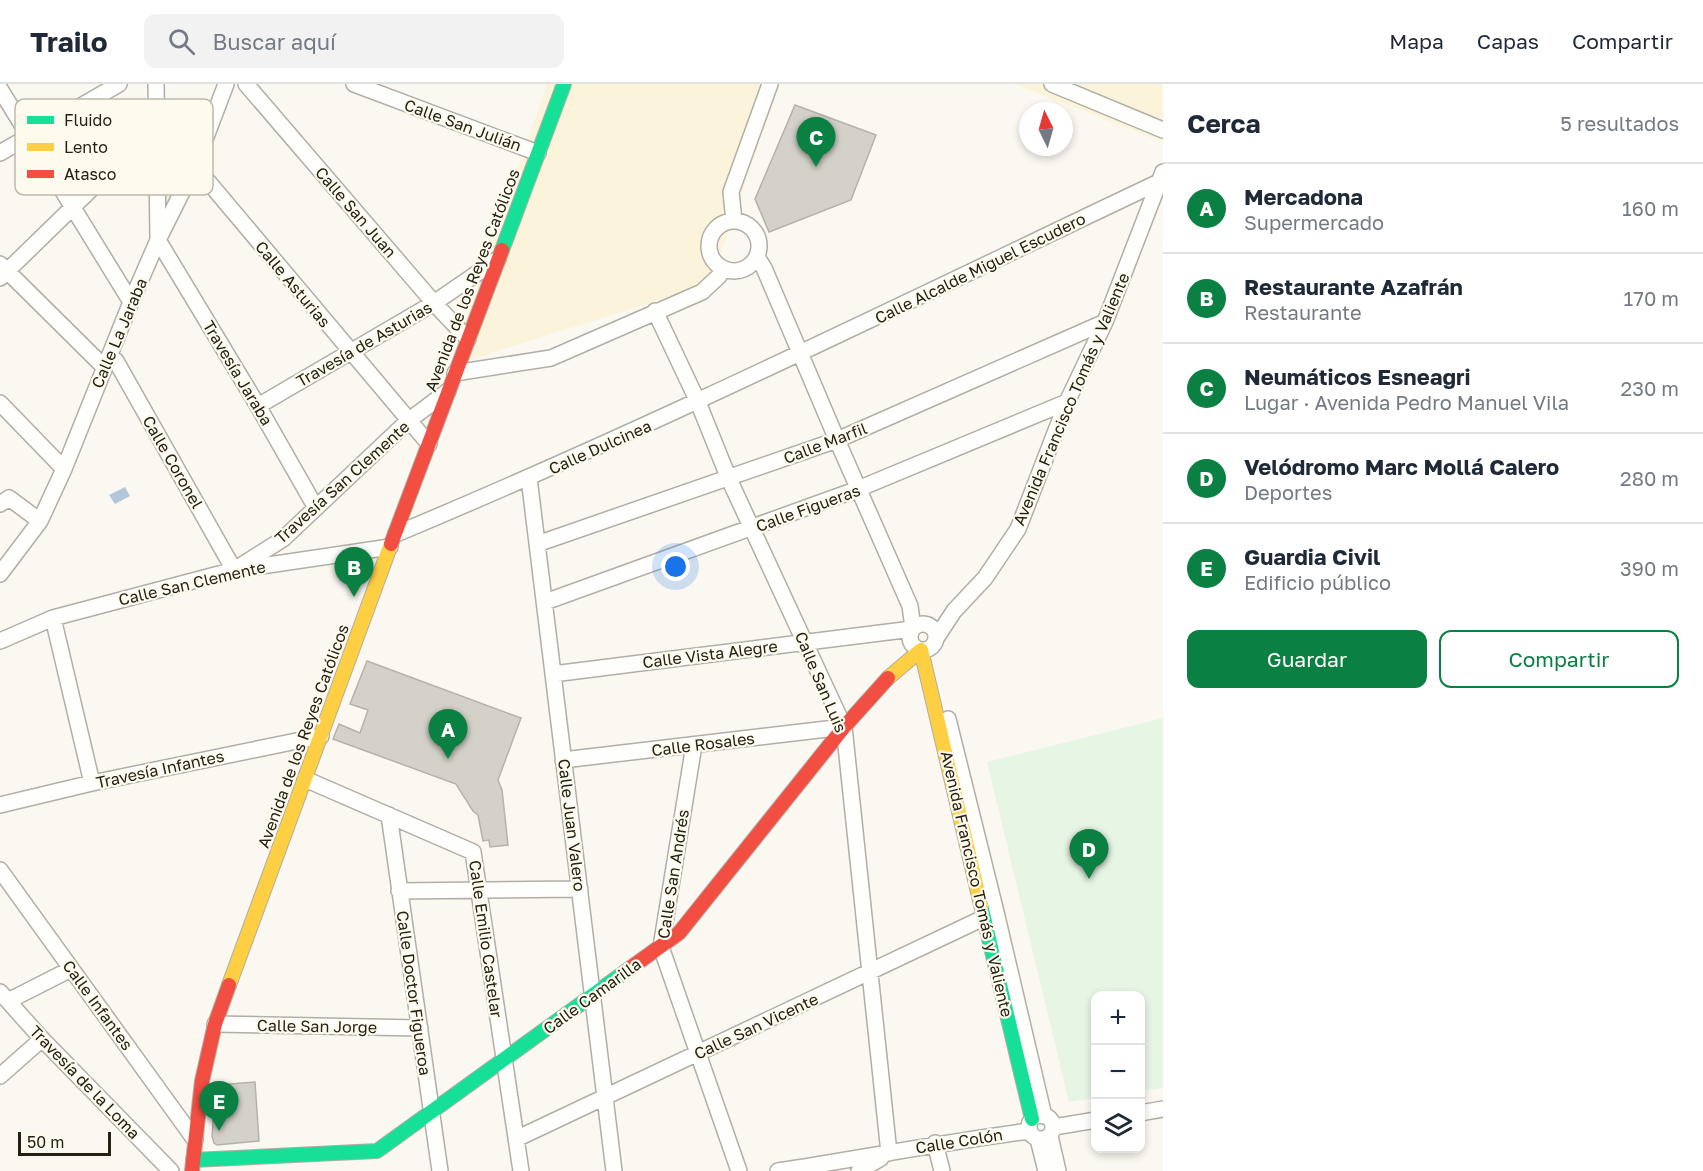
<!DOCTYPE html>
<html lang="es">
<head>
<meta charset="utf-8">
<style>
  body { margin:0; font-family:"Golos Text",sans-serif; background:#f2f2f3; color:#1f2937 }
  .controls { position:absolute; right:18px; bottom:18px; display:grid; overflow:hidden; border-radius:12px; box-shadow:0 3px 9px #0003 }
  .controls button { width:54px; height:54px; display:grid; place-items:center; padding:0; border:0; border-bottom:2px solid #e0e1e3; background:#fff; color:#1f2937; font:30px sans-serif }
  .compass { position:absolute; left:1019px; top:18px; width:54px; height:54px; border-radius:50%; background:#fff; box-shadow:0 3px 9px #0003; rotate:355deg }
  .scale { position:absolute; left:18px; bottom:15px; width:93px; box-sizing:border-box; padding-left:6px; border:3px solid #252115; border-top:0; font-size:16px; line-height:21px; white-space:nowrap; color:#252115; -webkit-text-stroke:4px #fefaed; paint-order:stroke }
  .you { position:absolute; left:676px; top:483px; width:21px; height:21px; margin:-15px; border:4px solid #fff; border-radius:50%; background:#1a73e8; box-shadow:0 0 0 9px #1a73e833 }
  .badge { display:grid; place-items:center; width:39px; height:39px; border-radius:50%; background:#0b8043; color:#fff; font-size:20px; font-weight:700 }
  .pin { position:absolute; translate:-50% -50px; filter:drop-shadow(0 2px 3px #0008) }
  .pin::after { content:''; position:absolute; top:32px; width:21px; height:18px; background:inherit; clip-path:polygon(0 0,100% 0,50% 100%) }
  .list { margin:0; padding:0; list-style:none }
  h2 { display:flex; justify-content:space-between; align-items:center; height:78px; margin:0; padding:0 24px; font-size:26px }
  h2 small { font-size:20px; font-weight:400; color:#747a83 }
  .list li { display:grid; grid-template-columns:39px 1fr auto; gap:18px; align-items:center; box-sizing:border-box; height:90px; padding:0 24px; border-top:2px solid #e0e1e3 }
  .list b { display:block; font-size:22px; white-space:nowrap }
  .list p { margin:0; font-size:20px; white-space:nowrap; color:#747a83 }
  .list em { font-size:20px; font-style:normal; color:#747a83 }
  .actions { display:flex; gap:12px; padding:18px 24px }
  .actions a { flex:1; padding:14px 0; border:2px solid #0b8043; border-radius:12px; text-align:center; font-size:21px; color:#0b8043 }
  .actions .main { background:#0b8043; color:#fff }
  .icon { flex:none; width:33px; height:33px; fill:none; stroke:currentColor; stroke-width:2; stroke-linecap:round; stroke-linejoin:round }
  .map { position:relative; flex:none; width:1163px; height:1087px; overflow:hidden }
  header { display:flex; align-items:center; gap:36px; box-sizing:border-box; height:84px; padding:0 30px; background:#fff; border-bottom:2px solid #e0e1e3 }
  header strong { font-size:28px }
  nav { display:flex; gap:33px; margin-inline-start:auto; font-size:21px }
  .search { width:420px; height:54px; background:#f2f2f3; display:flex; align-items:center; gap:15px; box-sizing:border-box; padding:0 21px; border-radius:12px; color:#747a83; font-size:22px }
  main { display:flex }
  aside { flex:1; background:#fff }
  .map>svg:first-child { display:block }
  .built { fill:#fcf4da }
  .green { fill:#e7f5e5 }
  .water { fill:#b2c8da }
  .building { fill:#d4d2c8; stroke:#b4b2a9; stroke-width:1.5 }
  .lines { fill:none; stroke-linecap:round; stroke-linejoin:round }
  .street-casing { stroke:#b1aea6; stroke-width:18 }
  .fast-casing { stroke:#b1aea6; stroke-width:16 }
  .slow-casing { stroke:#b1aea6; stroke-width:16 }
  .jam-casing { stroke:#b1aea6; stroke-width:16 }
  .street { stroke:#fefefd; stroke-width:15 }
  .fast { stroke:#16e098; stroke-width:14 }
  .slow { stroke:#ffcf43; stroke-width:14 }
  .jam { stroke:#f24e42; stroke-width:14 }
  .labels { text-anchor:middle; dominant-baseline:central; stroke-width:4.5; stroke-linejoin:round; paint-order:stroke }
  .street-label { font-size:16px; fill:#252115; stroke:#fefaed }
  .key { fill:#fefaed; stroke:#bdb9ac; stroke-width:1.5 }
  .key-label { font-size:16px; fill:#252115 }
</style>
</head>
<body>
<header>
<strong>Trailo</strong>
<div class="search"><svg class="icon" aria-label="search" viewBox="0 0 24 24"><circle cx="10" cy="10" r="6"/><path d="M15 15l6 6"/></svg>Buscar aquí</div>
<nav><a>Mapa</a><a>Capas</a><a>Compartir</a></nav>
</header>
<main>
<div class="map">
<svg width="1163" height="1087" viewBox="0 0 1163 1087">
  <rect width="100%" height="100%" fill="#faf8f1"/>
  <!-- built -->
  <path class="built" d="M 547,0 L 780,0 L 710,200 L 450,282 Z
    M 1015,0 L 1163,0 L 1163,58 Z"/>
  <!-- green -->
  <path class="green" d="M 157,41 L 195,82 L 158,156 Z
    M 1163,634 L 1163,1004 L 1141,1007 L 1140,912 L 1096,912 L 1095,1014 L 1069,1018 L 987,678 Z"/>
  <!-- water -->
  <path class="water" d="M 125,403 L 130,412 L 115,420 L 109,411 Z"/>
  <!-- building -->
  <path class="building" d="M 795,21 L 876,51 L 851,116 L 769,148 L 755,115 Z
    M 367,577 L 521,634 L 498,696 L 502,706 L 508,761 L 490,763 L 489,756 L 483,757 L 478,731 L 473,727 L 456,700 L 333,655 L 339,640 L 360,649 L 368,626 L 350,620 Z
    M 255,998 L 259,1057 L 217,1061 L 214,1059 L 212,1052 L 216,1001 Z"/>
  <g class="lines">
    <defs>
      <path id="street" d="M 156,0 L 158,156 L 258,322 L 316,424
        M 246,0 L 434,219 L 468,255
        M 354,0 L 538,69
        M 1052,0 L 1163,46
        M 0,5 L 131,218
        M 0,69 L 119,0
        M709 162a25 25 0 1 1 50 0a25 25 0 1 1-50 0Z
        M 734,137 L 731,108 L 770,0
        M 757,173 L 764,184 L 837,356 L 910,522 L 913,544
        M 0,180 L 104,283
        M 0,194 L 157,41 L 195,82 L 429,360
        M 655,227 L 698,318 L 729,395 L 844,643 L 889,1069
        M 107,278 L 116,277 L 234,486 L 283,455 L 408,337 L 448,307
        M 455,289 L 551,274 L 702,208 L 719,192 L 722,185
        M 0,319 L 64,385
        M 258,322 L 434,219 L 498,175
        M 529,394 L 614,1087
        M 0,420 L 9,414 L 40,437
        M 396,450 C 655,342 906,218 1159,98
        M 537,460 L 837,356 L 1105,238
        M 0,490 L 40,437 L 64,385 L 131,218 L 158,156 L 195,82 L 226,0
        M 545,518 L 858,405 L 1067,318
        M 53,534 L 92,699
        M910 553a13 13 0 1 1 26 0a13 13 0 1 1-26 0Z
        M 937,553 L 954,527 L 985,494 L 1018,445 L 1067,318 L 1105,238 L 1163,88
        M 0,557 L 53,534 L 234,486 L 390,463
        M 553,590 L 912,545
        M 948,635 L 996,828 L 1044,1032
        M 694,661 L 661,863 L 739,1087
        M 563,676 L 844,643
        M 305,695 L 473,768 L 521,1087
        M 0,721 L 92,699 L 321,652
        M 389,731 L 440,1087
        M 0,786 L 195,1056
        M 399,807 L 580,805
        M 0,908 L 42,955 L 171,1087
        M 8,917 L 71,885
        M 215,940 L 420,944
        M 0,992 L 42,955
        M 1140,1029 L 1163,1025
        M1029 1043a12 12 0 1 1 24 0a12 12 0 1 1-24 0Z
        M 1054,1043 L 1096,1036
        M 1050,1052 L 1058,1087
        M 516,1055 L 996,828
        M 1038,1055 L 1046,1087
        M 935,1059 L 942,1087
        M 778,1087 C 862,1074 945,1058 1029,1047
        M 859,1087 L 881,1074"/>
      <path id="fast" d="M 502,166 L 564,0
        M 981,821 L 1032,1035
        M 193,1076 L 377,1067 L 629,885"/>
      <path id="slow" d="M 888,594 L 921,566 L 981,821
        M 229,901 L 391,460"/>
      <path id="jam" d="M 391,460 L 502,166
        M 629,885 L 679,849 L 844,643 L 888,594
        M 192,1087 L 202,997 L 215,940 L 229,901"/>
    </defs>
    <!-- street casing -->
    <use href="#street" class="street-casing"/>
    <!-- fast casing -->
    <use href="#fast" class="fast-casing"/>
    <!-- slow casing -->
    <use href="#slow" class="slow-casing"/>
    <!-- jam casing -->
    <use href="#jam" class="jam-casing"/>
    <!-- street -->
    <use href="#street" class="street"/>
    <!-- fast -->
    <use href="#fast" class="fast"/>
    <!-- slow -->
    <use href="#slow" class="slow"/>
    <!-- jam -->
    <use href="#jam" class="jam"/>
  </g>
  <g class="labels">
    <!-- street labels -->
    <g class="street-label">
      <text transform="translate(463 41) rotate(20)">Calle San Julián</text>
      <text transform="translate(356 128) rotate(49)">Calle San Juan</text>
      <text transform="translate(980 184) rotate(-26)">Calle Alcalde Miguel Escudero</text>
      <text transform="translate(472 196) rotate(-69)">Avenida de los Reyes Católicos</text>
      <text transform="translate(293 200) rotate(50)">Calle Asturias</text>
      <text transform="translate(119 249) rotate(-67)">Calle La Jaraba</text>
      <text transform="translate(364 260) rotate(-30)">Travesía de Asturias</text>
      <text transform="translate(238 289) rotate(59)">Travesía Jaraba</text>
      <text transform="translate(1071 315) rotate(-67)">Avenida Francisco Tomás y Valiente</text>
      <text transform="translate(825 359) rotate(-21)">Calle Marfil</text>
      <text transform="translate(600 363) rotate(-24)">Calle Dulcinea</text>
      <text transform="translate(173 378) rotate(60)">Calle Coronel</text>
      <text transform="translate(342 398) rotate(-42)">Travesía San Clemente</text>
      <text transform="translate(808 424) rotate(-20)">Calle Figueras</text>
      <text transform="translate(192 499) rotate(-13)">Calle San Clemente</text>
      <text transform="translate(710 570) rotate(-7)">Calle Vista Alegre</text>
      <text transform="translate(821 598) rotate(67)">Calle San Luis</text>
      <text transform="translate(303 652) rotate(-70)">Avenida de los Reyes Católicos</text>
      <text transform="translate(703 660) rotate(-7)">Calle Rosales</text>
      <text transform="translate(160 685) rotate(-12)">Travesía Infantes</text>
      <text transform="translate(572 741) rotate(83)">Calle Juan Valero</text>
      <text transform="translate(673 790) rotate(-81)">Calle San Andrés</text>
      <text transform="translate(977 800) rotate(77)">Avenida Francisco Tomás y Valiente</text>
      <text transform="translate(486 855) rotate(82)">Calle Emilio Castelar</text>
      <text transform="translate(414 909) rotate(82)">Calle Doctor Figueroa</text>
      <text transform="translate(592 912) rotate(-36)">Calle Camarilla</text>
      <text transform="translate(98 921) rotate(54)">Calle Infantes</text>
      <text transform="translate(317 942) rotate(1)">Calle San Jorge</text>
      <text transform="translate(756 942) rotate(-25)">Calle San Vicente</text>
      <text transform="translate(85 998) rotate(46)">Travesía de la Loma</text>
      <text transform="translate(959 1057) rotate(-9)">Calle Colón</text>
    </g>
  </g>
  <!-- legend -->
  <rect x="15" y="15" width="198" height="96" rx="9" class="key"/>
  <rect x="27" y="32" width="27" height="8" fill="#16e098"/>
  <rect x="27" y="59" width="27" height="8" fill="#ffcf43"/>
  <rect x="27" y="86" width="27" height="8" fill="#f24e42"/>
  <g class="key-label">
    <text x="64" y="42">Fluido</text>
    <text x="64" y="69">Lento</text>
    <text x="64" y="96">Atasco</text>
  </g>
</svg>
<div class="controls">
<button>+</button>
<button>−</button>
<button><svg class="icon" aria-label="layers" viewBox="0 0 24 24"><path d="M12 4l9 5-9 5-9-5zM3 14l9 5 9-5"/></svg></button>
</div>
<svg class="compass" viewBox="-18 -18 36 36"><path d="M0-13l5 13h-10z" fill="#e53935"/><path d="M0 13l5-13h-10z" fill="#747a83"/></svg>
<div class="scale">50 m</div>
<div class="you"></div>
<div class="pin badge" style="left:448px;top:675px">A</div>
<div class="pin badge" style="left:354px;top:513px">B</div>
<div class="pin badge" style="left:816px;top:83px">C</div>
<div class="pin badge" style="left:1089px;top:795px">D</div>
<div class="pin badge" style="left:219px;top:1047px">E</div>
</div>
<aside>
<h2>Cerca<small>5 resultados</small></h2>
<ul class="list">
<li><span class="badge">A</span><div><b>Mercadona</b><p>Supermercado</p></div><em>160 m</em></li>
<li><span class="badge">B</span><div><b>Restaurante Azafrán</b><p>Restaurante</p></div><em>170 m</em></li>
<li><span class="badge">C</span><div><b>Neumáticos Esneagri</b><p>Lugar · Avenida Pedro Manuel Vila</p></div><em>230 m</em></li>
<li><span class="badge">D</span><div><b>Velódromo Marc Mollá Calero</b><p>Deportes</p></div><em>280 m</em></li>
<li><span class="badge">E</span><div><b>Guardia Civil</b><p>Edificio público</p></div><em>390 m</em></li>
</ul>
<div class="actions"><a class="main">Guardar</a><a>Compartir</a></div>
</aside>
</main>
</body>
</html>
